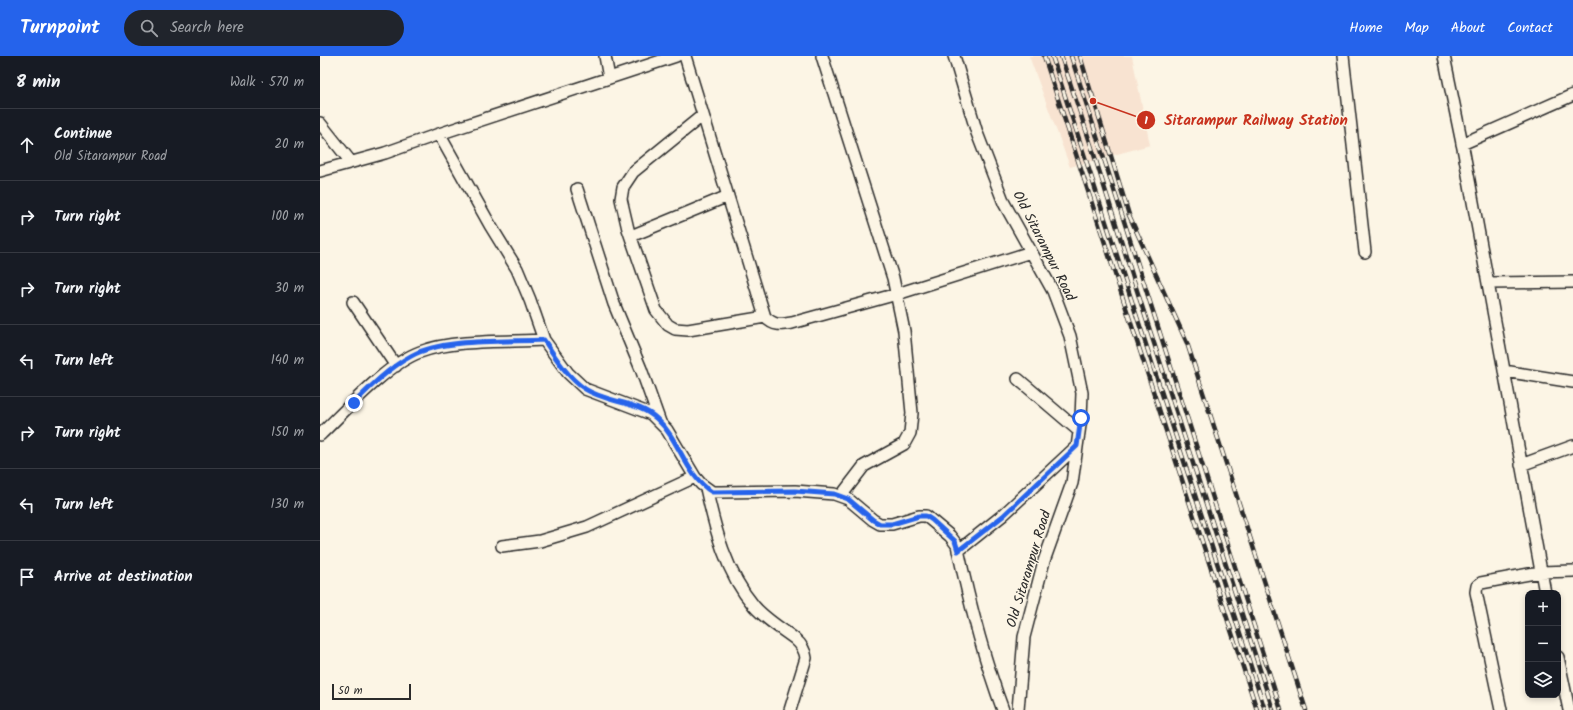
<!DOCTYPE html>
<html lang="en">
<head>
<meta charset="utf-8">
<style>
  body { margin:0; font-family:Kalam,sans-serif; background:#20242c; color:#f1f3f6 }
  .controls { position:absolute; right:12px; bottom:12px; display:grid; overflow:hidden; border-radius:8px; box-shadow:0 2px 6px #0003 }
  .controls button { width:36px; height:36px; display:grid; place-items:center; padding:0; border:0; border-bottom:1px solid #363941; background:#171b24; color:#f1f3f6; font:20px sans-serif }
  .scale { position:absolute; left:12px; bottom:10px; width:79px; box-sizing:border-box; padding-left:4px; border:2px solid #2b2b2b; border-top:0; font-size:11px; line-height:14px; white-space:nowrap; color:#2b2b2b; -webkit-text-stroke:3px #fcf5e5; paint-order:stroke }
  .stop { position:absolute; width:12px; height:12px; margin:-9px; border:3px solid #2563eb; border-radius:50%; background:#fff }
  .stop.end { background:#2563eb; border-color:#fff; box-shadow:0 1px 4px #0008 }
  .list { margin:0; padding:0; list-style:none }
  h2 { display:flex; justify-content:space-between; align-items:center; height:52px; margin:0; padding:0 16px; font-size:17px }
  h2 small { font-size:13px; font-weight:400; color:#9ea1a6 }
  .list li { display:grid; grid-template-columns:26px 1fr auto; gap:12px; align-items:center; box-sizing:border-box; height:72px; padding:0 16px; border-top:1px solid #363941 }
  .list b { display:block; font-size:15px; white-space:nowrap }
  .list p { margin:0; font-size:13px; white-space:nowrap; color:#9ea1a6 }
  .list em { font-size:13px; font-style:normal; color:#9ea1a6 }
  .icon { flex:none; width:22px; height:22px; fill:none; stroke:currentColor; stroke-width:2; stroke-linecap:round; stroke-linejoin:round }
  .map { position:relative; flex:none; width:1253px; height:654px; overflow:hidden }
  header { display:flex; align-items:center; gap:24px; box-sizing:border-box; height:56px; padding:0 20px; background:#2563eb; color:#fff }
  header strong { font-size:19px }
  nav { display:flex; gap:22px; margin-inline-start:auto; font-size:14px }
  .search { width:280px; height:36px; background:#20242c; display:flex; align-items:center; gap:10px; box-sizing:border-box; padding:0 14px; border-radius:22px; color:#9ea1a6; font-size:15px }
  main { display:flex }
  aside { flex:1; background:#171b24 }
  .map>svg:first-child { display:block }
  .built { fill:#f8e3d1 }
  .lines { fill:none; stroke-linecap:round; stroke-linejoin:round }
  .minor-casing { stroke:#2b2b2b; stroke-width:14 }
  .minor { stroke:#fcf5e5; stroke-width:11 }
  .rail-casing { stroke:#2b2b2b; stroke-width:4.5 }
  .rail { stroke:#fcf5e5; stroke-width:3; stroke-dasharray:9; stroke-linecap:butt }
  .route { stroke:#2563eb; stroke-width:5 }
  .labels { text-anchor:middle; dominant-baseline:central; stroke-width:3; stroke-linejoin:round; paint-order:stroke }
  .street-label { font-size:14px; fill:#2b2b2b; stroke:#fcf5e5 }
  .leader { fill:none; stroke:#c8321e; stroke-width:1.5 }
  .callout-dot { fill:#c8321e; stroke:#fcf5e5; stroke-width:1.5 }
  .mark-label { font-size:12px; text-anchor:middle; font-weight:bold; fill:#fff }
  .callout-label { font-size:15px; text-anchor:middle; font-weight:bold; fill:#c8321e; stroke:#fcf5e5; stroke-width:3; stroke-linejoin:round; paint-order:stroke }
</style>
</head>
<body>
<header>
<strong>Turnpoint</strong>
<div class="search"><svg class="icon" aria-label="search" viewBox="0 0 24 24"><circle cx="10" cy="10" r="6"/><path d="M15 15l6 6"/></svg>Search here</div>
<nav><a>Home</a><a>Map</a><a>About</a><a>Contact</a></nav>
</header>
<main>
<aside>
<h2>8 min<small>Walk · 570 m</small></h2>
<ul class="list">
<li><svg class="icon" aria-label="ahead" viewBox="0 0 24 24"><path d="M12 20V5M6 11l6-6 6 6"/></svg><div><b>Continue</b><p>Old Sitarampur Road</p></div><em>20 m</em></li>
<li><svg class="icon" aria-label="right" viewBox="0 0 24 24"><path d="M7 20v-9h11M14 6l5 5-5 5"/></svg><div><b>Turn right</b></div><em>100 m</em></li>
<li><svg class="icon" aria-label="right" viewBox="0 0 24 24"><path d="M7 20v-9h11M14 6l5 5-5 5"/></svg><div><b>Turn right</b></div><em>30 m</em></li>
<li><svg class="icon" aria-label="left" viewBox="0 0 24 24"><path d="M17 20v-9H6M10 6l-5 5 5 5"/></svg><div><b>Turn left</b></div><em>140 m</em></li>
<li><svg class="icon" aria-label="right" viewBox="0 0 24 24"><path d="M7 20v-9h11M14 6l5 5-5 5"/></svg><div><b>Turn right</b></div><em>150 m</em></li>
<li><svg class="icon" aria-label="left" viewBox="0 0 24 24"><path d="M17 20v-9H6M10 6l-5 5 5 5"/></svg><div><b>Turn left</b></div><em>130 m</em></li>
<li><svg class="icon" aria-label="arrive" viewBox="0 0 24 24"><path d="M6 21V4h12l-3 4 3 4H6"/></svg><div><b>Arrive at destination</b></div></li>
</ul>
</aside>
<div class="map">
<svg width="1253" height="654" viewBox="0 0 1253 654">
  <rect width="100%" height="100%" fill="#fcf5e5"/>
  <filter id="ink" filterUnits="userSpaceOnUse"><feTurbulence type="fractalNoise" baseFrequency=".025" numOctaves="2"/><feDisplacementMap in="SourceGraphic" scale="8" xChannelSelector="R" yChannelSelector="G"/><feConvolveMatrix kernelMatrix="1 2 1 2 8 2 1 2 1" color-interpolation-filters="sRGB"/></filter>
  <g filter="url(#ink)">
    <!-- built -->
    <path class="built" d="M 709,0 L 812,0 L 830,89 L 750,111 Z"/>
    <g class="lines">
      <defs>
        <path id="minor" d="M 285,0 L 289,22
          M 365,0 L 445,261 C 454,270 460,269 472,267 L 577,238 L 711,196
          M 502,0 L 573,222 L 584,275 L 592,357 L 590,377 L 584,388 L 544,410 L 521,440
          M 634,0 L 657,77 L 684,147 L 733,235 L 750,280 L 762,337 L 761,362 L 752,427 L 724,505 L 704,581 L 698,654
          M 1023,0 L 1045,196
          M 1124,0 L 1144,97 L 1225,537
          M 383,59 L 313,116 L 303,131 L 301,143 L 308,173 L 336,254 L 348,269 L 355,273 L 368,274 L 445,261
          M 0,67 L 31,106
          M 119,78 L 170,169 L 197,213 L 210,244 L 224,284 L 248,317 L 265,333 L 331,358 L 347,374 L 375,421 L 381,428 L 392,436 L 401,436 L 475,435 L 514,438 L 528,443 L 553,464 L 560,468 L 572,468 L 599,460 L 606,460 L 630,480 L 637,489 C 649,545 663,601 683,654
          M 1142,88 L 1253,39
          M 0,115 L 65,97 L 119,78 L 356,0
          M 257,133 L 294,248 L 321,313 L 340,366
          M 311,180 L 408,140
          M 1168,227 L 1253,226
          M 33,246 L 76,310
          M 1184,315 L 1253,326
          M 698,323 L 759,375
          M 0,379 C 26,354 67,308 100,296 C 134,283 188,286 224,284
          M 1201,409 L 1253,390
          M 386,432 C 395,473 406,517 434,550 C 445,563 462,573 475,583 C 482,589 485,594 486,602 L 470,654
          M 182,490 L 220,485 L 267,471 L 375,421
          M 638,495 L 683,459 L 757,390
          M 1238,601 L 1249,654
          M 1181,654 L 1156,536 L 1157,530 L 1161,527 L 1220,516 L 1253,515"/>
      </defs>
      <!-- minor casing -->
      <use href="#minor" class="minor-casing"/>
      <!-- minor -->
      <use href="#minor" class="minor"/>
      <defs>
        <path id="rail" d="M 724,0 L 937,654
          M 732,0 L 945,654
          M 741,0 L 771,89 L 820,244 L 953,654
          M 751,0 L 961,654
          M 760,0 L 773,43
          M 772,38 L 809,159 L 867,287 L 986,654"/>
      </defs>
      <!-- rail casing -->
      <use href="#rail" class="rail-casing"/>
      <!-- rail -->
      <use href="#rail" class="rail"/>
    </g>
  </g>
  <g class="lines" filter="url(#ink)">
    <!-- route -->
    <path class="route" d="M 34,347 C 51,330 69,312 91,300 C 123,282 187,286 224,284 C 235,301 248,322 265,333 C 287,347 318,345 337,363 C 360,384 365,419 392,436 L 475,435 L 514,438 L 528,443 L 553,464 L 560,468 L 572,468 L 599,460 L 606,460 L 612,464 L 635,485 L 638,495 L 683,460 L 757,390 L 761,362"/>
  </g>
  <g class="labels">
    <!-- street labels -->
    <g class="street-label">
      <text transform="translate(724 190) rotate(63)">Old Sitarampur Road</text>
      <text transform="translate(709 513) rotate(-73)">Old Sitarampur Road</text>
    </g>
  </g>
  <!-- callouts -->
  <path class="leader" d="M773 45L826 64"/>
  <g class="callout-dot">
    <circle cx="773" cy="45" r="4"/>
    <circle cx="826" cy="64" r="10"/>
  </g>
  <g class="mark-label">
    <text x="826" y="68">1</text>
  </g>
  <g class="callout-label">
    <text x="936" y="69">Sitarampur Railway Station</text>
  </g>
</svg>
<div class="controls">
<button>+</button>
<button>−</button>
<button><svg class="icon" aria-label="layers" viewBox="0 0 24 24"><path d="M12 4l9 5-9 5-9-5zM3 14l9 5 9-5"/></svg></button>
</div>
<div class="scale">50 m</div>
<div class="stop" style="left:761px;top:362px"></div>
<div class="stop end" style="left:34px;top:347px"></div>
</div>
</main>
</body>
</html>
